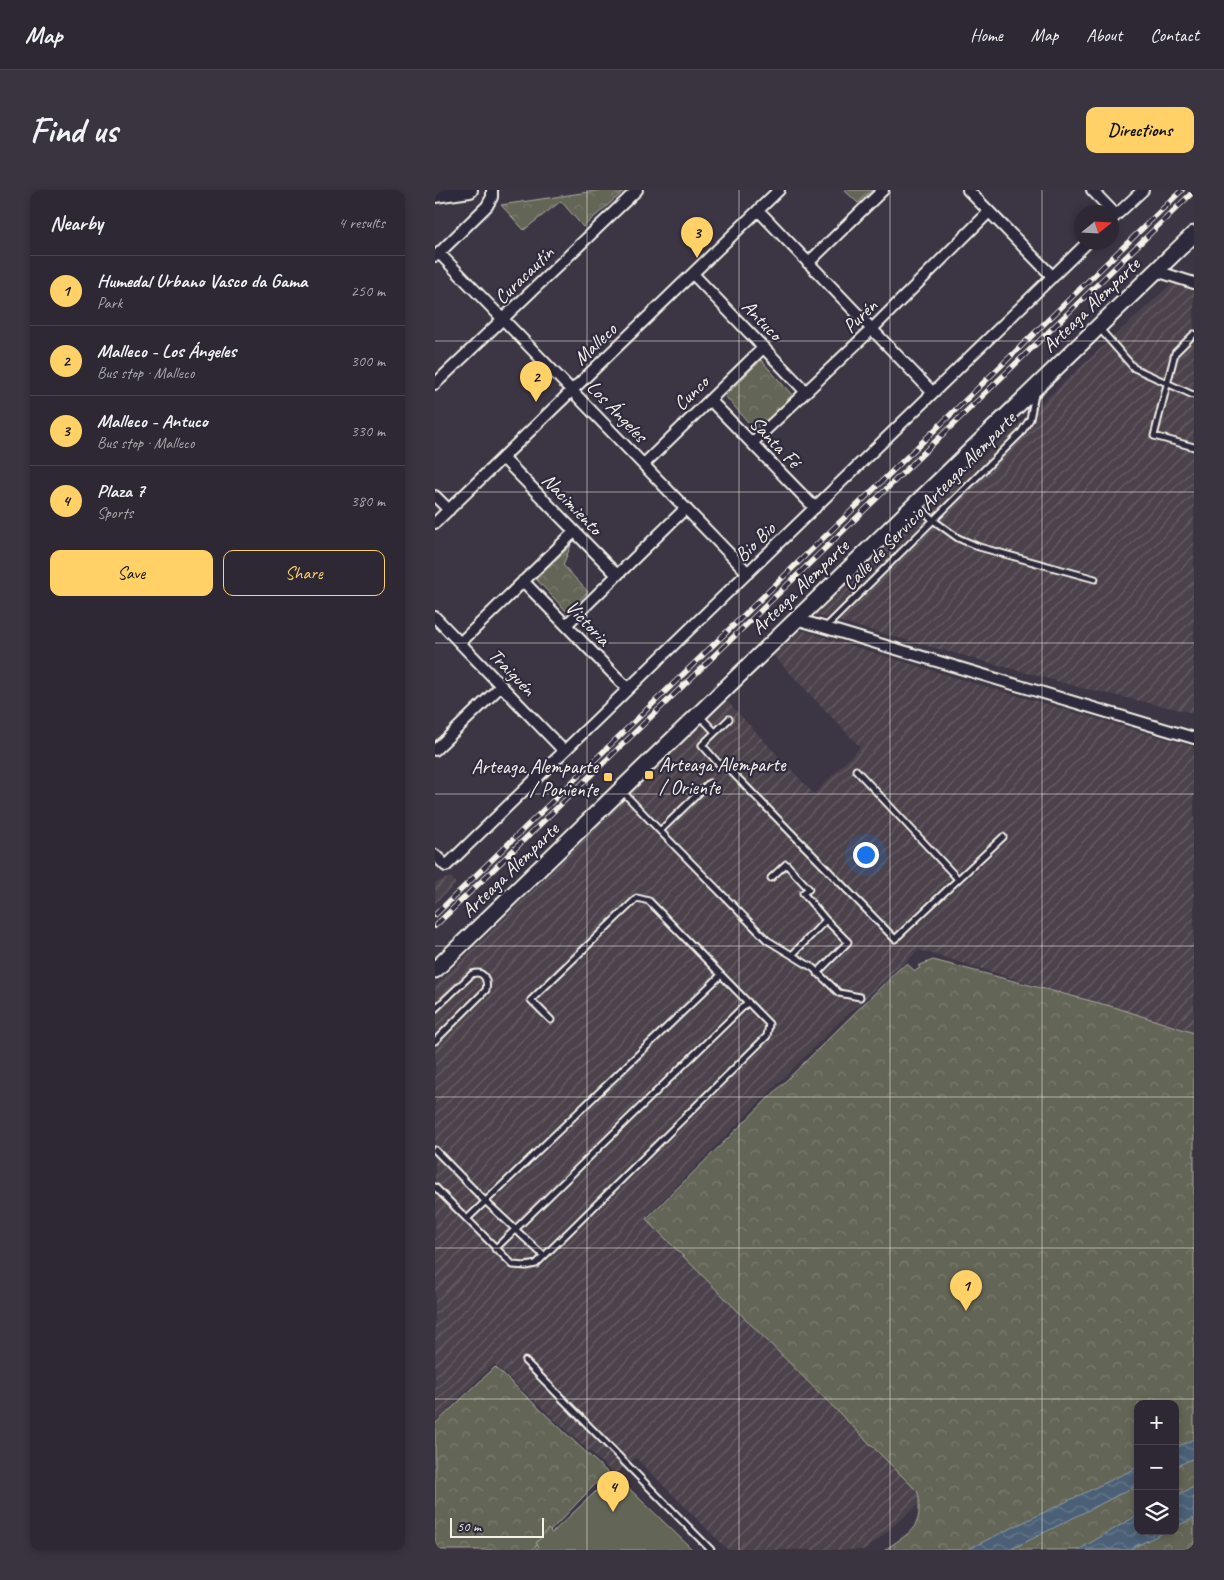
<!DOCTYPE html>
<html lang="en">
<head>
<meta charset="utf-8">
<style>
  body { margin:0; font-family:Caveat,sans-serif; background:#39343f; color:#f1f3f6 }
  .controls { position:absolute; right:15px; bottom:15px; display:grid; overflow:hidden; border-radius:10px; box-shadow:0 2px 8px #0003 }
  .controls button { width:45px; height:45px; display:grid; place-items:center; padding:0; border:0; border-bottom:1px solid #48444e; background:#2d2833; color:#f1f3f6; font:25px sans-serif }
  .compass { position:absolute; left:639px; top:15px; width:45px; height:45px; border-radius:50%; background:#2d2833; box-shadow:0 2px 8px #0003; rotate:72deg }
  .scale { position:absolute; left:15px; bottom:12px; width:94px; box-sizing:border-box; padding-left:5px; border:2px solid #f4f1e8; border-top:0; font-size:14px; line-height:18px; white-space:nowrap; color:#f4f1e8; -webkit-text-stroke:4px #2f2a3d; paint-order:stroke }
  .you { position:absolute; left:430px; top:664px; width:18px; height:18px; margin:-12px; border:4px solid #fff; border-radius:50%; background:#1a73e8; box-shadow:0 0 0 8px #1a73e833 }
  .badge { display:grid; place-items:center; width:32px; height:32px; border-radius:50%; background:#ffd166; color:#111; font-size:16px; font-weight:700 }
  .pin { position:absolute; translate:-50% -41px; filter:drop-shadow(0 1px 2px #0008) }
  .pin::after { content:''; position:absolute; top:26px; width:18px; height:15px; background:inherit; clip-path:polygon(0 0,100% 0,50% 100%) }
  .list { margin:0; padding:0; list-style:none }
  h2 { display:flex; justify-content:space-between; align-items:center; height:65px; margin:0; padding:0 20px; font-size:21px }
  h2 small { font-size:16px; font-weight:400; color:#a7a6ac }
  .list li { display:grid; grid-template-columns:32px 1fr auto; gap:15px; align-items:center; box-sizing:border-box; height:70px; padding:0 20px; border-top:1px solid #48444e }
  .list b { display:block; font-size:19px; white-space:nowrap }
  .list p { margin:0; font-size:16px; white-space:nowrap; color:#a7a6ac }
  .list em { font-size:16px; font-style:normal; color:#a7a6ac }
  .actions { display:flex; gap:10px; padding:15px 20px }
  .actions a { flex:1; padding:11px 0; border:1px solid #ffd166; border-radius:10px; text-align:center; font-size:18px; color:#ffd166 }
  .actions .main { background:#ffd166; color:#111 }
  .icon { flex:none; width:28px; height:28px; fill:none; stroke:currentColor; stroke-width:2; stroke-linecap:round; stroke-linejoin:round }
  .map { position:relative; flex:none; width:759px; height:1360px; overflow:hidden; border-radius:10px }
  header { display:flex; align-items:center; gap:30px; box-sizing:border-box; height:70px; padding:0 25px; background:#2d2833; border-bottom:1px solid #48444e }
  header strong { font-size:24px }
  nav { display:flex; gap:28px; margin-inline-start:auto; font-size:18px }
  .intro { display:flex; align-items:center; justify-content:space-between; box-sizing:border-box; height:120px; padding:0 30px }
  h1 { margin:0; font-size:35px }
  .button { padding:12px 22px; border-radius:10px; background:#ffd166; color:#111; font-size:18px; font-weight:700 }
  main { display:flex; gap:30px; padding:0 30px }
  aside { flex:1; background:#2d2833; border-radius:10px; box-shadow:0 2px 8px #0003 }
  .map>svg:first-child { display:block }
  .industrial { fill:url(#industrial-furrows) }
  .park { fill:url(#park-crowns); stroke:#acaba0; fill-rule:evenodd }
  .pitch { fill:#646557; stroke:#acaba0 }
  .water { fill:url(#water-waves); stroke:#8f9ba4 }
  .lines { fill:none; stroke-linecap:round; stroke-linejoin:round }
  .service-casing { stroke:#f4f1e8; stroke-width:9 }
  .minor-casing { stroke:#f4f1e8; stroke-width:14 }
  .tertiary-casing { stroke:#f4f1e8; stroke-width:18 }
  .secondary-casing { stroke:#f4f1e8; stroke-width:19 }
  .service { stroke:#2f2a3d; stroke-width:5 }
  .minor { stroke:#2f2a3d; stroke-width:10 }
  .tertiary { stroke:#2f2a3d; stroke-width:14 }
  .secondary { stroke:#2f2a3d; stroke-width:15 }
  .rail-casing { stroke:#f4f1e8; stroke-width:5.5 }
  .rail { stroke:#2f2a3d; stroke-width:4; stroke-dasharray:11; stroke-linecap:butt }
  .grid { fill:none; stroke:#f4f1e8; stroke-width:1; stroke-opacity:0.55 }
  .poi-dot { fill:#ffd166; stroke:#2f2a3d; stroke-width:2 }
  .labels { text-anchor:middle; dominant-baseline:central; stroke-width:4.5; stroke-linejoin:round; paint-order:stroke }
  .street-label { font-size:20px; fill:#f4f1e8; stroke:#2f2a3d }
  .poi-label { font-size:20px; fill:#f4f1e8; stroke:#2f2a3d; text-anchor:start }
</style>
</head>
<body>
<header>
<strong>Map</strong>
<nav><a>Home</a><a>Map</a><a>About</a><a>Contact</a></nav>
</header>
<div class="intro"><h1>Find us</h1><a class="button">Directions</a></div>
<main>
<aside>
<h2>Nearby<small>4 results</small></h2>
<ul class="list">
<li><span class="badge">1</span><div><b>Humedal Urbano Vasco da Gama</b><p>Park</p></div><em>250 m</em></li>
<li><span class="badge">2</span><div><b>Malleco - Los Ángeles</b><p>Bus stop · Malleco</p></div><em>300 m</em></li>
<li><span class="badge">3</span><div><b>Malleco - Antuco</b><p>Bus stop · Malleco</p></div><em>330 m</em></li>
<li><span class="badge">4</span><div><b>Plaza 7</b><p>Sports</p></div><em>380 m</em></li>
</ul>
<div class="actions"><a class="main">Save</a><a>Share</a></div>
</aside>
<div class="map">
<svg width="759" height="1360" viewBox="0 0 759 1360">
  <defs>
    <pattern id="industrial-furrows" width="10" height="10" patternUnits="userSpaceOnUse" patternTransform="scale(1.25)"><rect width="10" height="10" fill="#4c424c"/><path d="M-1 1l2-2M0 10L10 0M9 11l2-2" fill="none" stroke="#665e66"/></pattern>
    <pattern id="park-crowns" width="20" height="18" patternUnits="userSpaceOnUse" patternTransform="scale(1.25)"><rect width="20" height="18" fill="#646557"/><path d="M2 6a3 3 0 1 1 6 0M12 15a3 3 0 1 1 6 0" fill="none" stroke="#7b7c6f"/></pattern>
    <pattern id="water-waves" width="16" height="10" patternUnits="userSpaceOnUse" patternTransform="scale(1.25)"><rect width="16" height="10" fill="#4b6176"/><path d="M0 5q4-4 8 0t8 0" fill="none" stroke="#66788a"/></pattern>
  </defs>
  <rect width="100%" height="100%" fill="#3c3544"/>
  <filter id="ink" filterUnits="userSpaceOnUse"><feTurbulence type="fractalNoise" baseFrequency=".02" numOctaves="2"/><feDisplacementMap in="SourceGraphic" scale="10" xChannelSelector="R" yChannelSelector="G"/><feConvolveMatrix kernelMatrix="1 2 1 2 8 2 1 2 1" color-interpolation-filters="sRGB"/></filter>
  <g filter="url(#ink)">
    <!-- industrial -->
    <path class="industrial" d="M 746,85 L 759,89 L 759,523 L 647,498 L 376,424 Z
      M 363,439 L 525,489 L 759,557 L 759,843 L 484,760 L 403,833 L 212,1025 L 492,1307 L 431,1360 L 293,1360 L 201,1268 L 179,1284 L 59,1174 L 0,1232 L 0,796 L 252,547 L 289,508 L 379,604 L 425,557 L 336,463 Z
      M 16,687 L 21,694 L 0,713 L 0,693 Z"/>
    <!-- park -->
    <path class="park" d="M 167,0 L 190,0 L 148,37 L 126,11 L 89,40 L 66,15 Z
      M 409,0 L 437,0 L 423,13 Z
      M 326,170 L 358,206 L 321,241 L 290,206 Z
      M 136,355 L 128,375 L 153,402 L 132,422 L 101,389 Z
      M 498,770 L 679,817 L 759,843 L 759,1356 L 750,1360 L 450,1360 C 465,1348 484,1342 484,1320 C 484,1313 485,1307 482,1301 L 211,1029 L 464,779 L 472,774 L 480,781 L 485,778 L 483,776 ZM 703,1214 L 740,1214 L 740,1341 L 703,1341 Z
      M 60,1177 L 172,1282 L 97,1360 L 0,1360 L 0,1234 Z"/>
    <!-- pitch -->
    <path class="pitch" d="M 179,1284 L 258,1360 L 99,1360 L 104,1356 L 101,1353 L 113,1339 L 117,1343 Z"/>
    <!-- water -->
    <path class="water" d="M 759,1249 L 759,1268 L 740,1277 L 740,1258 Z
      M 703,1277 L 703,1295 L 575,1360 L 531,1360 Z
      M 759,1297 L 759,1328 L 740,1337 L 740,1306 Z
      M 703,1325 L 703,1341 L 732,1341 L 693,1360 L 643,1360 Z"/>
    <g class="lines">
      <defs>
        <path id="service" d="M 665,139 L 699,178 L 758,205
          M 759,144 L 740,163 L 719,246 L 759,257
          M 483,315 L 498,330 L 523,348 L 544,357 L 660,389
          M 390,438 L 585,244 L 595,229 L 600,204
          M 264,525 L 280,542
          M 294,529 L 267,555 L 283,573 L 290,575 L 460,749 L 568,647
          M 421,580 L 523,689
          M 187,601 L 225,641 L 332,750 L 378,778 L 404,803 L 425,807
          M 225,641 L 274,593
          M 336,688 L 351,674 L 374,699 L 368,703 L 391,730
          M 357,765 L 391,730 L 413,752 L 382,783
          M 0,819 L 37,784 C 49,780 53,790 51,800 L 0,851
          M 0,960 L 50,1011 L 109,1066
          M 0,997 L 78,1075 L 91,1076 L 101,1074 L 332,846 L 334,834 L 214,711 L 202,708 L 96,810 L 116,830
          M 32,1029 L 286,785
          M 60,1059 L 313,812
          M 90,1171 L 276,1360"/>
        <path id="minor" d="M 533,0 L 618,87
          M 657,0 L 681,25
          M 323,20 L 498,203
          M 676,30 L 708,0
          M 4,63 L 313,383
          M 1,66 L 52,16 L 57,7 L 57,0
          M 373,73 L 448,0
          M 721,81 L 759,93
          M 258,84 L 371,202
          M 0,194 L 202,0
          M 275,210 L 380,318
          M 317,253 L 437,139 L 554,22
          M 68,268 L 182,385
          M 209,274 L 329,157
          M 0,306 L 14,320
          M 0,333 L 344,0
          M 88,391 L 193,499
          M 0,427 L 129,561
          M 361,429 L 759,548
          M 131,435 L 251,318
          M 25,453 L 139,342
          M 0,560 L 66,496
          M 0,665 L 11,676 L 653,52"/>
        <path id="tertiary" d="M 0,5 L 35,0"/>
        <path id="secondary" d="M 0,780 L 759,44"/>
      </defs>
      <!-- service casing -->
      <use href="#service" class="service-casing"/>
      <!-- minor casing -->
      <use href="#minor" class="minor-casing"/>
      <!-- tertiary casing -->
      <use href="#tertiary" class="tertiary-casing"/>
      <!-- secondary casing -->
      <use href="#secondary" class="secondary-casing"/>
      <!-- service -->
      <use href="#service" class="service"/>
      <!-- minor -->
      <use href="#minor" class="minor"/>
      <!-- tertiary -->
      <use href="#tertiary" class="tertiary"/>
      <!-- secondary -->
      <use href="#secondary" class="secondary"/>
      <defs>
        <path id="rail" d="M 0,725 L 747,0
          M 0,736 L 759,1"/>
      </defs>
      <!-- rail casing -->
      <use href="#rail" class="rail-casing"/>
      <!-- rail -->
      <use href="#rail" class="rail"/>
    </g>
  </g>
  <!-- grid -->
  <path class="grid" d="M 152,0 L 152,1360M 304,0 L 304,1360M 455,0 L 455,1360M 607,0 L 607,1360M 0,151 L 759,151M 0,302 L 759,302M 0,453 L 759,453M 0,604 L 759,604M 0,756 L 759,756M 0,907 L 759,907M 0,1058 L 759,1058M 0,1209 L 759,1209"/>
  <!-- markers -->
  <g class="poi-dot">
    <rect x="209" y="580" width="10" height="10" rx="2.5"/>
    <rect x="168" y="582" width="10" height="10" rx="2.5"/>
  </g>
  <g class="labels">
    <!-- street labels -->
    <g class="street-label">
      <text transform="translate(89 85) rotate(-44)">Curacautín</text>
      <text transform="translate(656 115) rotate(-44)">Arteaga Alemparte</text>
      <text transform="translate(425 126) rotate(-44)">Purén</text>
      <text transform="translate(327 130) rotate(46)">Antuco</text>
      <text transform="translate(160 154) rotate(-44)">Malleco</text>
      <text transform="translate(256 203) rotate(-44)">Cunco</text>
      <text transform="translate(182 221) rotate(46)">Los Ángeles</text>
      <text transform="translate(340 252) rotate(46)">Santa Fé</text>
      <text transform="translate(494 311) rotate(-46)">Calle de Servicio Arteaga Alemparte</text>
      <text transform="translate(137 314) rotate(46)">Nacimiento</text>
      <text transform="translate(320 352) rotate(-44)">Bio Bio</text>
      <text transform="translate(365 397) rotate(-44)">Arteaga Alemparte</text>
      <text transform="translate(153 433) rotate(46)">Victoria</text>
      <text transform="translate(77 482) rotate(46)">Traiguén</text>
      <text transform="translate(75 680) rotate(-44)">Arteaga Alemparte</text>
    </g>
    <!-- poi labels -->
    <g class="poi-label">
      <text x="224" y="574">Arteaga Alemparte<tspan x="224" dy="23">/ Oriente</tspan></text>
      <text x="163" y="576" text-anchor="end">Arteaga Alemparte<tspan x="163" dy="23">/ Poniente</tspan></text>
    </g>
  </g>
</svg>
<div class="controls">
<button>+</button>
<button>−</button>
<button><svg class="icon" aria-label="layers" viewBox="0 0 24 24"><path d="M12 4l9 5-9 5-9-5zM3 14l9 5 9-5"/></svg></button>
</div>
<svg class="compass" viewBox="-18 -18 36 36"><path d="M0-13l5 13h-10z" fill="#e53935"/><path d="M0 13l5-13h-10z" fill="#a7a6ac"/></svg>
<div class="scale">50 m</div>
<div class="you"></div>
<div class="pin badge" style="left:531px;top:1121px">1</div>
<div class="pin badge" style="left:101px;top:212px">2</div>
<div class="pin badge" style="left:262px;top:68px">3</div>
<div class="pin badge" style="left:178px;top:1322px">4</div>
</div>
</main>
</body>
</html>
